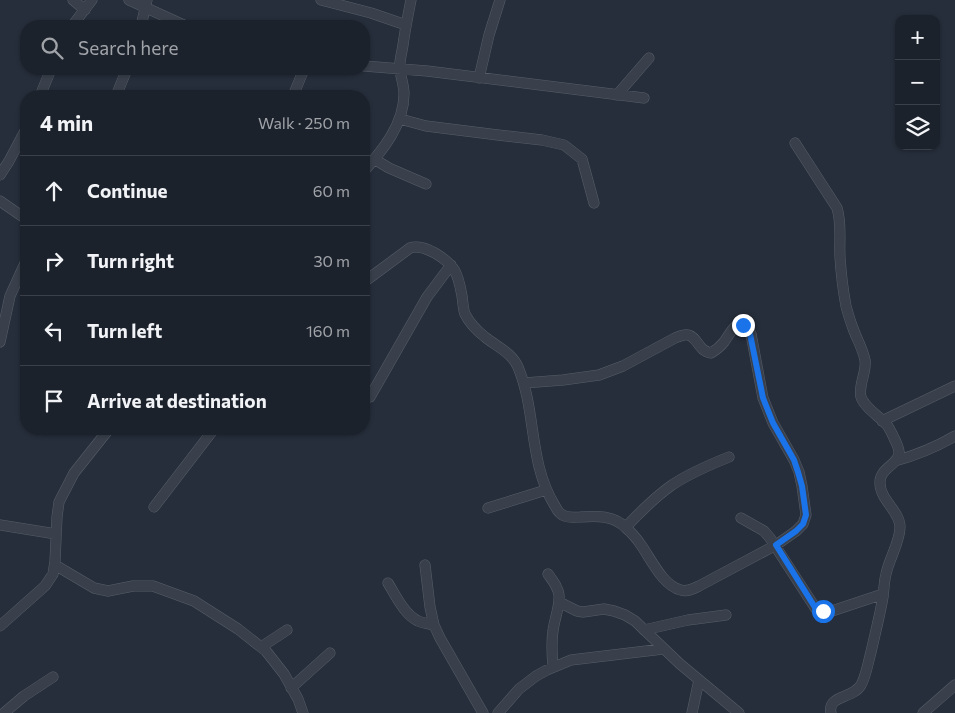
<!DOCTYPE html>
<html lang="en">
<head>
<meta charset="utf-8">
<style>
  body { margin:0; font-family:Commissioner,sans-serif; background:#292f38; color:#f1f3f6 }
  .controls { position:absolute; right:15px; top:15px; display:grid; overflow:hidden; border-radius:10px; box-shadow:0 1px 4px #0004 }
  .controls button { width:45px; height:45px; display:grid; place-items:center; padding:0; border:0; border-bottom:1px solid #3a3f48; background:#1c222c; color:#f1f3f6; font:25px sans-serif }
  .stop { position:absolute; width:15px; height:15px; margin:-11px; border:4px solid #1a73e8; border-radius:50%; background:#fff }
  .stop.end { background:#1a73e8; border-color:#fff; box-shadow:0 1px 5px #0008 }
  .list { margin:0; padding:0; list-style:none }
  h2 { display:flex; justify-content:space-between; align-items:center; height:65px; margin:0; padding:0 20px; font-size:21px }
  h2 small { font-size:16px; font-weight:400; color:#a0a4a9 }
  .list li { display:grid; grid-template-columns:32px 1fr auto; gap:15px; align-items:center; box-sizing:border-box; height:70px; padding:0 20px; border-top:1px solid #3a3f48 }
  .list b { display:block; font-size:19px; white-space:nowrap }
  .list em { font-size:16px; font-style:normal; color:#a0a4a9 }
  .icon { flex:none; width:28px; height:28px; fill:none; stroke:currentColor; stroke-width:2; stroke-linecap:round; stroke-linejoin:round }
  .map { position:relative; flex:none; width:955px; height:713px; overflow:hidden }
  .search { position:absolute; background:#1c222c; box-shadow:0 1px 4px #0004; left:20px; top:20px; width:350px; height:55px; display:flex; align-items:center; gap:12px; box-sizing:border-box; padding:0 18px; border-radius:20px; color:#a0a4a9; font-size:19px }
  .panel { position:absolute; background:#1c222c; box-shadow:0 1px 4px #0004; left:20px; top:90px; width:350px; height:345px; border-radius:20px }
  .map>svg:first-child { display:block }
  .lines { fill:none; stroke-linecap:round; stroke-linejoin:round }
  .minor-casing { stroke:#575e69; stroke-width:11 }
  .minor { stroke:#39404b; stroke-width:10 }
  .route { stroke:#1a73e8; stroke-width:6 }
</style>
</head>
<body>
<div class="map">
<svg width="955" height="713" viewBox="0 0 955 713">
  <rect width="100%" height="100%" fill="#262e3b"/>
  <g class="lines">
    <defs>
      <path id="minor" d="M 73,0 L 85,10
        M 129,0 L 186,26
        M 321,0 L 371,13 L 406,25
        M 72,26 L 92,0
        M 141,26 L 147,0
        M 364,66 L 427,71 L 644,98
        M 479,78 L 489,35 L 500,0
        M 617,95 L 649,58
        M 40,96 L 51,69
        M 116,96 L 127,69
        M 293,96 L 304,69
        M 400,119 L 426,126 L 498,135 L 542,140 L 564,145 L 582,159 L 594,203
        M 795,143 L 837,208 C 842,224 839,240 840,257 C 841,273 843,290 846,306 C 848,314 851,323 854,331 C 858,341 863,350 865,360 C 867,372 858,385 861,397 C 864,407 880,417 887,425 C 890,429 892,434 894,438 C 896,442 899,448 899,452 C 900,464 879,468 880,483 C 880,500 900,511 900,527 C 900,542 889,559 886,574 C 884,582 884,589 883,597 C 880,615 875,634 871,652 C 868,663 866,676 861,685 C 853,699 827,695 831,713
        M 374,159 L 389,168 L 426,184
        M 364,171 C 383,150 404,124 404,94 C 404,84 400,76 400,68 C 399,61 402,53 403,45 C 405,30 408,15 411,0
        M 0,175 L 9,161 L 26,129
        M 0,201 L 26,219
        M 364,282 L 410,248 C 418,245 427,249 435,253 C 455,265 458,273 462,296 C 463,302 463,309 465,314 C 470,324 476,330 485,337 C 496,346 512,353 518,367 C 537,413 528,462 555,506 C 557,510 560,515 565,516 C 570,518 575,517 580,517 C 597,516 614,515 626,528 C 632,533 637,539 641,545 C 651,559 663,586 681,590 C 687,592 693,589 699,586 L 776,545 L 796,531 L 803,524 L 806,515 L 802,486 L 799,472 L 794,460 L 773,423 L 763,398 L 751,334 C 739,312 732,331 724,342 C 720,347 716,350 711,353 C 698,351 698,337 688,335 C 684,334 678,337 675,338 L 623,366 L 599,375 L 563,380 L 524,383
        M 0,342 L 10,296 L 26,261
        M 370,397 L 427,297 L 451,265
        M 882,421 L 955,386
        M 895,461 C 917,455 936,447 955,436
        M 154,507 L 214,429
        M 488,508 L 546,490
        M 741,518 L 764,531 L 770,538 L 816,609 L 829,612 L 883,594
        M 0,525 L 56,534
        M 626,527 C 640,512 655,497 672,485 C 690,473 709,465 729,457
        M 55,565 L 94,588 L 108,591 L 133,586 L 153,586 L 194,601 L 238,629 L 266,651 L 284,674 L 298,699 L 303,713
        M 425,565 L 430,607 L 434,625 L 440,638 L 483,713
        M 548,574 C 553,581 558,587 559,595 C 560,607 554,620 553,631 C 551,643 552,655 553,667
        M 388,583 C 396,596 404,614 418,621 C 423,623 429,624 434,625
        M 559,602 L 577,611 L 583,612 L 604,609 L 614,611 L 625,615 L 635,621 L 680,664 L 739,713
        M 0,626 L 45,586 L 53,574 L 55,561 L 57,517 L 59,502 L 74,473 L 109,429
        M 644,630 L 688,620 L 726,615
        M 261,647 L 287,630
        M 291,688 L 330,653
        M 4,713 L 24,696 L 53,677
        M 498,713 L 519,689 L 536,676 L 547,670 L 571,660 L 663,649
        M 692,713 L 699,680
        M 923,713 L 955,685"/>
    </defs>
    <!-- minor casing -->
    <use href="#minor" class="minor-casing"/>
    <!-- minor -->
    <use href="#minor" class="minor"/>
  </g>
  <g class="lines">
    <!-- route -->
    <path class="route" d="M 743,325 L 747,327 L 750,334 L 763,398 L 773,423 L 794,460 L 798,472 L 802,486 L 806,515 L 803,524 L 796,531 L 776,545 L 816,609 L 823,611"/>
  </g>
</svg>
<div class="controls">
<button>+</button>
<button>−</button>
<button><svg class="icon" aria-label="layers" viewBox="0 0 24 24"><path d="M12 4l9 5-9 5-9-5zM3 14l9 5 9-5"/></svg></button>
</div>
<div class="stop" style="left:823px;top:611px"></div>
<div class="stop end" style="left:743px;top:325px"></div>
<div class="search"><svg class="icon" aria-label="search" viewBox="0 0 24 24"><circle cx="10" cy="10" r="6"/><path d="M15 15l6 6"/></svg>Search here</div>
<section class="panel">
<h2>4 min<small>Walk · 250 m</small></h2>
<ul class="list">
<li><svg class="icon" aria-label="ahead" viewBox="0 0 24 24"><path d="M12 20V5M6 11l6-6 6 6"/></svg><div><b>Continue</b></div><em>60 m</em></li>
<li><svg class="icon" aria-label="right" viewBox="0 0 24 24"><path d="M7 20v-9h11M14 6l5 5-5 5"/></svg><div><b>Turn right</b></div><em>30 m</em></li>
<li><svg class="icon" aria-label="left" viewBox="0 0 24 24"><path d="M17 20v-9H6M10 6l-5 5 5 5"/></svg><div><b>Turn left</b></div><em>160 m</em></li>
<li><svg class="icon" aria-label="arrive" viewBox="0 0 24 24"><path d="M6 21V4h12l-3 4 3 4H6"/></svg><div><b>Arrive at destination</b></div></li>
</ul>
</section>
</div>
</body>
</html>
